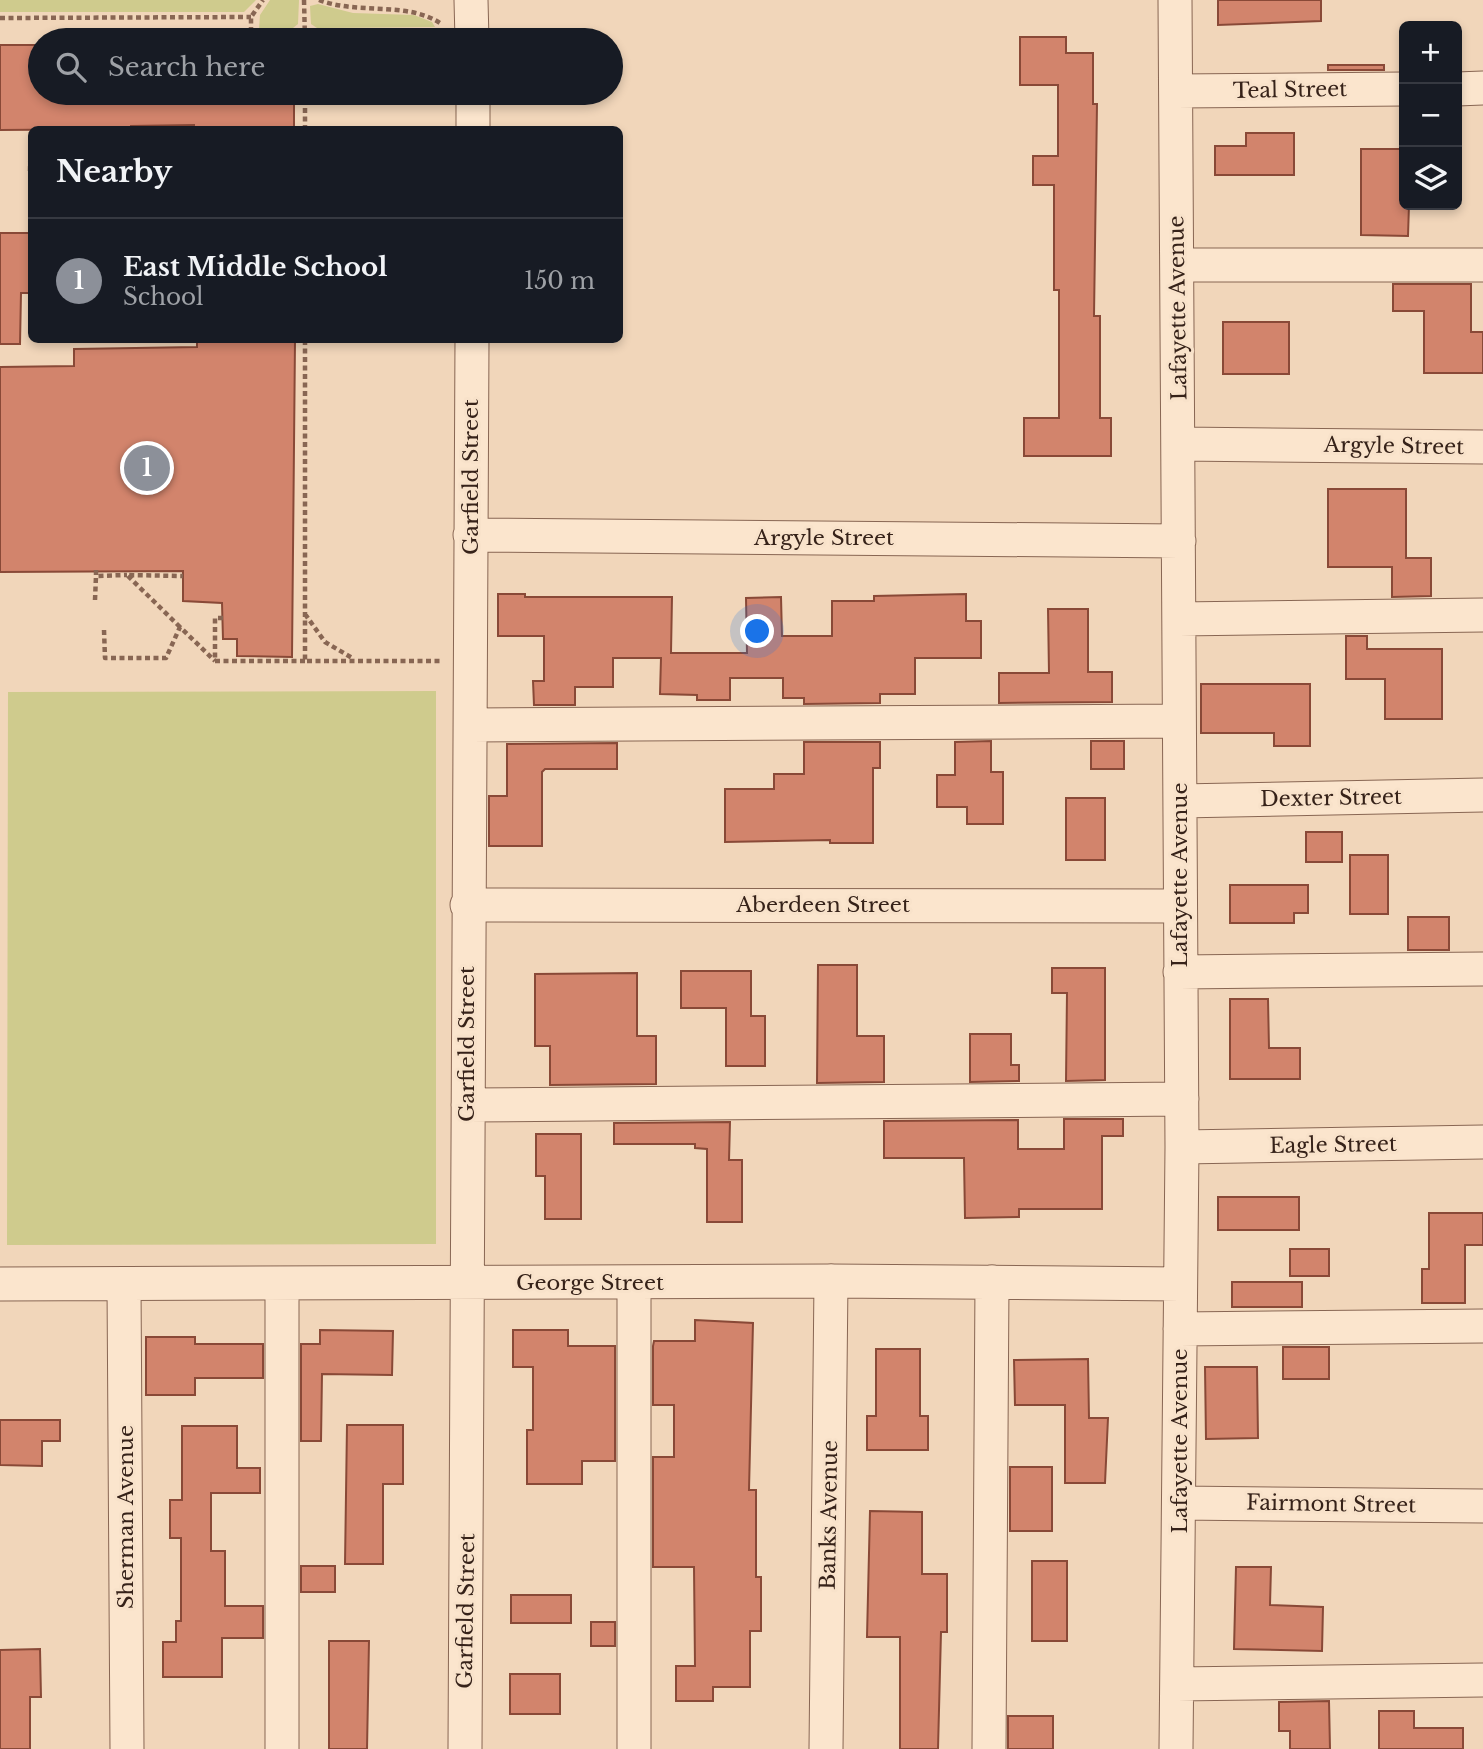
<!DOCTYPE html>
<html lang="en">
<head>
<meta charset="utf-8">
<style>
  body { margin:0; font-family:"Libre Baskerville",serif; background:#20242c; color:#f1f3f6 }
  .controls { position:absolute; right:21px; top:21px; display:grid; overflow:hidden; border-radius:10px; box-shadow:0 4px 10px #0003 }
  .controls button { width:63px; height:63px; display:grid; place-items:center; padding:0; border:0; border-bottom:2px solid #363941; background:#171b24; color:#f1f3f6; font:35px sans-serif }
  .you { position:absolute; left:758px; top:632px; width:24px; height:24px; margin:-18px; border:5px solid #fff; border-radius:50%; background:#1a73e8; box-shadow:0 0 0 10px #1a73e833 }
  .badge { display:grid; place-items:center; width:46px; height:46px; border-radius:50%; background:#8c9099; color:#fff; font-size:23px; font-weight:700 }
  .pin { position:absolute; translate:-50% -50%; border:4px solid #fff; box-shadow:0 2px 7px #0006 }
  .list { margin:0; padding:0; list-style:none }
  h2 { display:flex; justify-content:space-between; align-items:center; height:91px; margin:0; padding:0 28px; font-size:30px }
  h2 small { font-size:23px; font-weight:400; color:#9ea1a6 }
  .list li { display:grid; grid-template-columns:46px 1fr auto; gap:21px; align-items:center; box-sizing:border-box; height:126px; padding:0 28px; border-top:2px solid #363941 }
  .list b { display:block; font-size:26px; white-space:nowrap }
  .list p { margin:0; font-size:23px; white-space:nowrap; color:#9ea1a6 }
  .list em { font-size:23px; font-style:normal; color:#9ea1a6 }
  .icon { flex:none; width:38px; height:38px; fill:none; stroke:currentColor; stroke-width:2; stroke-linecap:round; stroke-linejoin:round }
  .map { position:relative; flex:none; width:1483px; height:1749px; overflow:hidden }
  .search { position:absolute; background:#171b24; box-shadow:0 4px 10px #0003; left:28px; top:28px; width:595px; height:77px; display:flex; align-items:center; gap:18px; box-sizing:border-box; padding:0 24px; border-radius:38px; color:#9ea1a6; font-size:26px }
  .panel { position:absolute; background:#171b24; box-shadow:0 4px 10px #0003; left:28px; top:126px; width:595px; height:217px; border-radius:10px }
  .map>svg:first-child { display:block }
  .green { fill:#cfcb8d }
  .building { fill:#d2846c; stroke:#894937; stroke-width:2 }
  .lines { fill:none; stroke-linecap:round; stroke-linejoin:round }
  .minor-casing { stroke:#886653; stroke-width:35 }
  .path { stroke:#886653; stroke-width:4.5; stroke-dasharray:5 3.5; stroke-linecap:butt }
  .minor { stroke:#fbe5cd; stroke-width:33 }
  .labels { text-anchor:middle; dominant-baseline:central; stroke-width:6; stroke-linejoin:round; paint-order:stroke }
  .street-label { font-size:21px; fill:#362219; stroke:#f8e2ca }
</style>
</head>
<body>
<div class="map">
<svg width="1483" height="1749" viewBox="0 0 1483 1749">
  <rect width="100%" height="100%" fill="#f1d6ba"/>
  <!-- green -->
  <path class="green" d="M 0,0 L 256,0 L 244,12 L 0,12 Z
    M 270,0 L 299,0 L 298,24 L 293,28 L 259,29 L 260,15 Z
    M 318,4 L 353,13 L 414,15 L 432,22 L 435,27 L 317,28 L 311,24 L 310,6 Z
    M 436,691 L 436,1244 L 7,1245 L 8,692 Z"/>
  <!-- building -->
  <path class="building" d="M 1218,0 L 1321,0 L 1321,21 L 1218,25 Z
    M 1020,37 L 1066,37 L 1066,53 L 1093,53 L 1093,104 L 1097,104 L 1094,316 L 1100,316 L 1100,418 L 1111,418 L 1111,456 L 1024,456 L 1024,418 L 1059,418 L 1059,290 L 1054,290 L 1054,185 L 1033,185 L 1033,156 L 1058,156 L 1058,85 L 1020,85 Z
    M 0,45 L 40,45 L 40,93 L 270,93 L 294,95 L 294,130 L 194,130 L 194,125 L 131,126 L 131,129 L 0,130 Z
    M 1328,65 L 1384,65 L 1384,70 L 1328,70 Z
    M 1246,133 L 1294,133 L 1294,175 L 1215,175 L 1215,146 L 1246,146 Z
    M 1361,149 L 1404,149 L 1404,205 L 1409,205 L 1408,236 L 1361,235 Z
    M 0,233 L 32,233 L 32,293 L 21,293 L 20,344 L 0,344 Z
    M 1393,284 L 1471,284 L 1471,332 L 1483,332 L 1483,373 L 1424,373 L 1424,311 L 1393,311 Z
    M 1223,322 L 1289,322 L 1289,374 L 1223,374 Z
    M 197,340 L 295,340 L 292,657 L 237,656 L 237,639 L 223,639 L 222,603 L 183,601 L 183,571 L 0,572 L 0,367 L 74,366 L 74,349 L 197,347 Z
    M 1328,489 L 1406,489 L 1406,558 L 1431,558 L 1431,596 L 1392,597 L 1392,567 L 1328,567 Z
    M 498,594 L 525,594 L 525,597 L 672,597 L 671,653 L 747,653 L 746,598 L 781,597 L 782,636 L 832,636 L 832,601 L 874,601 L 874,596 L 966,594 L 966,621 L 981,621 L 981,658 L 915,658 L 915,694 L 880,694 L 880,703 L 804,704 L 804,698 L 783,698 L 783,678 L 730,678 L 730,700 L 697,700 L 697,695 L 660,694 L 661,658 L 613,658 L 613,687 L 575,687 L 575,705 L 534,705 L 533,681 L 544,681 L 544,636 L 498,636 Z
    M 1048,609 L 1088,609 L 1088,672 L 1112,672 L 1112,702 L 999,703 L 999,673 L 1049,673 Z
    M 1346,636 L 1367,636 L 1367,649 L 1442,649 L 1442,719 L 1385,719 L 1385,679 L 1346,679 Z
    M 1201,684 L 1310,684 L 1310,746 L 1274,746 L 1274,733 L 1201,733 Z
    M 991,741 L 991,772 L 1003,772 L 1003,824 L 967,824 L 967,807 L 937,807 L 937,775 L 955,775 L 955,742 Z
    M 1091,741 L 1124,741 L 1124,769 L 1091,769 Z
    M 804,742 L 880,742 L 880,768 L 873,768 L 873,843 L 830,843 L 830,840 L 725,842 L 725,789 L 774,789 L 774,774 L 804,774 Z
    M 617,743 L 617,769 L 545,769 L 542,772 L 542,846 L 489,846 L 489,796 L 507,796 L 507,744 Z
    M 1066,798 L 1105,798 L 1105,860 L 1066,860 Z
    M 1306,832 L 1342,832 L 1342,862 L 1306,862 Z
    M 1350,855 L 1388,855 L 1388,914 L 1350,914 Z
    M 1230,885 L 1308,885 L 1308,913 L 1294,913 L 1294,923 L 1230,923 Z
    M 1408,917 L 1449,917 L 1449,950 L 1408,950 Z
    M 818,965 L 857,965 L 857,1036 L 884,1036 L 884,1082 L 817,1083 Z
    M 1052,968 L 1105,968 L 1105,1080 L 1066,1081 L 1067,993 L 1052,993 Z
    M 681,971 L 751,971 L 751,1016 L 765,1016 L 765,1066 L 726,1066 L 726,1008 L 681,1008 Z
    M 637,973 L 637,1036 L 656,1036 L 656,1084 L 550,1085 L 550,1046 L 535,1046 L 535,974 Z
    M 1230,999 L 1268,999 L 1269,1048 L 1300,1048 L 1300,1079 L 1230,1079 Z
    M 970,1034 L 1011,1034 L 1011,1065 L 1019,1065 L 1019,1081 L 970,1082 Z
    M 1064,1119 L 1123,1119 L 1123,1136 L 1102,1136 L 1102,1209 L 1019,1209 L 1019,1217 L 965,1218 L 964,1158 L 884,1158 L 884,1121 L 1018,1120 L 1018,1149 L 1064,1149 Z
    M 730,1122 L 729,1160 L 742,1160 L 742,1222 L 707,1222 L 707,1149 L 695,1148 L 695,1144 L 614,1144 L 614,1123 Z
    M 536,1134 L 581,1134 L 581,1219 L 545,1219 L 545,1176 L 536,1176 Z
    M 1218,1197 L 1299,1197 L 1299,1230 L 1218,1230 Z
    M 1429,1213 L 1483,1213 L 1483,1245 L 1465,1245 L 1465,1303 L 1422,1303 L 1422,1269 L 1429,1269 Z
    M 1290,1249 L 1329,1249 L 1329,1276 L 1290,1276 Z
    M 1232,1282 L 1302,1282 L 1302,1307 L 1232,1307 Z
    M 695,1320 L 753,1323 L 749,1490 L 756,1490 L 756,1577 L 761,1577 L 761,1631 L 750,1631 L 750,1687 L 713,1687 L 713,1701 L 676,1701 L 676,1666 L 695,1666 L 694,1567 L 653,1567 L 653,1457 L 674,1457 L 674,1405 L 653,1405 L 653,1346 L 654,1341 L 695,1341 Z
    M 320,1330 L 393,1331 L 392,1375 L 322,1374 L 321,1441 L 301,1441 L 301,1344 L 320,1344 Z
    M 513,1330 L 568,1330 L 568,1346 L 615,1346 L 615,1461 L 582,1461 L 582,1484 L 527,1484 L 527,1430 L 533,1430 L 533,1367 L 513,1367 Z
    M 146,1337 L 195,1337 L 195,1344 L 263,1344 L 263,1378 L 195,1378 L 195,1395 L 146,1395 Z
    M 1283,1347 L 1329,1347 L 1329,1379 L 1283,1379 Z
    M 876,1349 L 920,1349 L 920,1416 L 928,1416 L 928,1450 L 867,1450 L 867,1416 L 876,1416 Z
    M 1088,1359 L 1089,1418 L 1108,1418 L 1105,1483 L 1065,1483 L 1065,1405 L 1015,1405 L 1014,1360 Z
    M 1205,1367 L 1257,1367 L 1258,1438 L 1206,1439 Z
    M 0,1420 L 60,1420 L 60,1441 L 42,1441 L 42,1466 L 0,1465 Z
    M 347,1425 L 403,1425 L 403,1484 L 383,1484 L 383,1564 L 345,1564 Z
    M 182,1426 L 237,1426 L 237,1468 L 260,1468 L 260,1493 L 211,1493 L 211,1551 L 225,1551 L 225,1606 L 263,1606 L 263,1638 L 222,1638 L 222,1677 L 163,1677 L 163,1642 L 176,1642 L 176,1621 L 181,1621 L 181,1538 L 170,1538 L 170,1500 L 182,1500 Z
    M 1010,1467 L 1052,1467 L 1052,1531 L 1010,1531 Z
    M 870,1511 L 922,1512 L 922,1574 L 947,1574 L 947,1632 L 941,1632 L 938,1749 L 900,1749 L 900,1637 L 867,1637 Z
    M 1032,1561 L 1067,1561 L 1067,1641 L 1032,1641 Z
    M 301,1566 L 335,1566 L 335,1592 L 301,1592 Z
    M 1236,1567 L 1271,1567 L 1270,1605 L 1323,1607 L 1322,1651 L 1234,1649 Z
    M 511,1595 L 571,1595 L 571,1623 L 511,1623 Z
    M 591,1622 L 615,1622 L 615,1646 L 591,1646 Z
    M 329,1641 L 369,1641 L 367,1749 L 329,1749 Z
    M 40,1649 L 41,1697 L 30,1697 L 30,1749 L 0,1749 L 0,1650 Z
    M 510,1674 L 560,1674 L 560,1714 L 510,1714 Z
    M 1329,1701 L 1330,1749 L 1290,1749 L 1290,1731 L 1279,1731 L 1279,1702 Z
    M 1379,1711 L 1414,1711 L 1414,1728 L 1463,1728 L 1463,1749 L 1379,1749 Z
    M 1008,1716 L 1053,1716 L 1053,1749 L 1008,1749 Z"/>
  <g class="lines">
    <defs>
      <path id="minor" d="M 471,0 L 472,40
        M 1175,0 L 1182,1147 L 1176,1749
        M 1457,89 L 1483,88
        M 1176,91 L 1404,89
        M 473,130 L 473,93
        M 1178,265 L 1483,265
        M 1180,444 L 1483,447
        M 470,535 L 1179,541
        M 1179,619 L 1483,615
        M 472,725 L 1179,721
        M 1180,801 L 1483,795
        M 467,905 L 1179,906
        M 1180,972 L 1483,969
        M 468,1105 L 1182,1099
        M 1182,1147 L 1483,1142
        M 634,1282 L 634,1749
        M 0,1284 L 831,1281 L 1180,1284
        M 282,1284 L 282,1749
        M 124,1285 L 127,1749
        M 1180,1329 L 1483,1326
        M 1179,1503 L 1483,1506
        M 1177,1684 L 1483,1680
        M 465,1749 L 472,340
        M 826,1749 L 831,1281
        M 989,1749 L 992,1282"/>
    </defs>
    <!-- minor casing -->
    <use href="#minor" class="minor-casing"/>
    <!-- path -->
    <path class="path" d="M 304,0 L 305,40
      M 319,0 C 358,15 406,1 440,23
      M 0,18 L 251,17
      M 251,32 L 251,17 L 263,0
      M 251,40 L 251,32 L 345,32 L 348,37
      M 343,40 L 367,31 L 441,32
      M 305,130 L 305,93
      M 30,171 L 31,129
      M 305,340 L 305,661 L 441,661
      M 96,570 L 96,576 L 127,575
      M 95,600 L 96,576
      M 305,614 L 325,642 L 354,659
      M 223,618 L 215,618 L 215,661 L 305,661
      M 180,627 L 127,575 L 183,576
      M 104,630 L 105,658 L 166,658 L 180,627 L 215,661"/>
    <!-- minor -->
    <use href="#minor" class="minor"/>
  </g>
  <g class="labels">
    <!-- street labels -->
    <g class="street-label">
      <text transform="translate(1290 90) rotate(-1)">Teal Street</text>
      <text transform="translate(1178 308) rotate(-91)">Lafayette Avenue</text>
      <text transform="translate(1394 446) rotate(1)">Argyle Street</text>
      <text transform="translate(471 477) rotate(-90)">Garfield Street</text>
      <text x="824" y="538">Argyle Street</text>
      <text transform="translate(1331 798) rotate(-1)">Dexter Street</text>
      <text transform="translate(1180 875) rotate(-90)">Lafayette Avenue</text>
      <text x="823" y="905">Aberdeen Street</text>
      <text transform="translate(467 1044) rotate(-90)">Garfield Street</text>
      <text transform="translate(1333 1145) rotate(-1)">Eagle Street</text>
      <text x="590" y="1283">George Street</text>
      <text transform="translate(1180 1441) rotate(-90)">Lafayette Avenue</text>
      <text transform="translate(1331 1504) rotate(1)">Fairmont Street</text>
      <text transform="translate(829 1515) rotate(-89)">Banks Avenue</text>
      <text transform="translate(126 1517) rotate(-90)">Sherman Avenue</text>
      <text transform="translate(466 1611) rotate(-89)">Garfield Street</text>
    </g>
  </g>
</svg>
<div class="controls">
<button>+</button>
<button>−</button>
<button><svg class="icon" aria-label="layers" viewBox="0 0 24 24"><path d="M12 4l9 5-9 5-9-5zM3 14l9 5 9-5"/></svg></button>
</div>
<div class="you"></div>
<div class="pin badge" style="left:147px;top:468px">1</div>
<div class="search"><svg class="icon" aria-label="search" viewBox="0 0 24 24"><circle cx="10" cy="10" r="6"/><path d="M15 15l6 6"/></svg>Search here</div>
<section class="panel">
<h2>Nearby<small></small></h2>
<ul class="list">
<li><span class="badge">1</span><div><b>East Middle School</b><p>School</p></div><em>150 m</em></li>
</ul>
</section>
</div>
</body>
</html>
